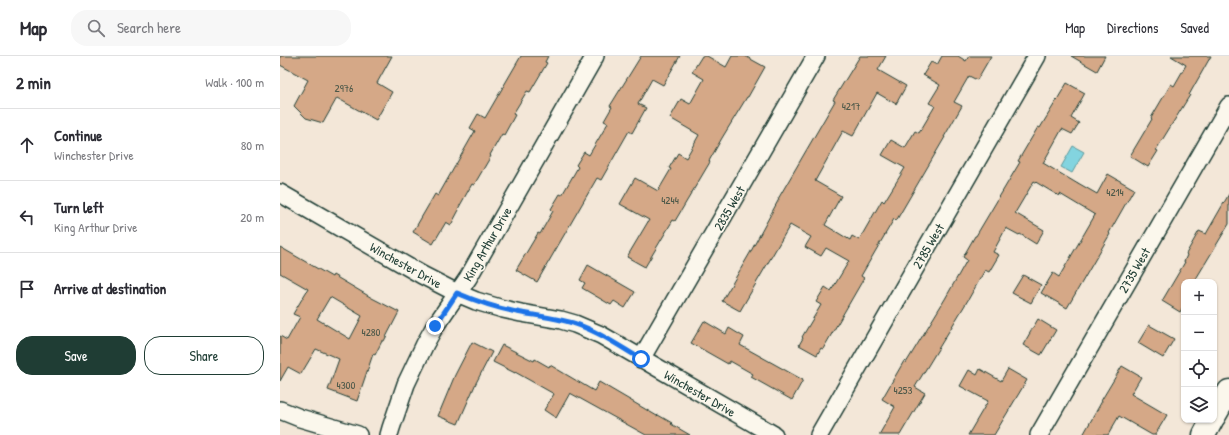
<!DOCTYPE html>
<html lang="en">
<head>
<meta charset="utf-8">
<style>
  body { margin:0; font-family:"Patrick Hand",sans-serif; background:#f7f7f7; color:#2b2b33 }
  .controls { position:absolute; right:12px; bottom:12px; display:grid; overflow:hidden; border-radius:8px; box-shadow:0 1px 3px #0004 }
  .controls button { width:36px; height:36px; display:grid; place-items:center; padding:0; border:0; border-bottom:1px solid #e1e1e2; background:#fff; color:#2b2b33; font:20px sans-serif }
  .stop { position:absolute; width:12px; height:12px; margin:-9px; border:3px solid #1a73e8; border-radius:50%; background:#fff }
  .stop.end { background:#1a73e8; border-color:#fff; box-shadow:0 1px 4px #0008 }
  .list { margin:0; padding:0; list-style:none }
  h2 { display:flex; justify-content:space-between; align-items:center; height:52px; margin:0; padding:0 16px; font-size:17px }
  h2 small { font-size:13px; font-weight:400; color:#7c7c81 }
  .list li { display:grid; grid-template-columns:26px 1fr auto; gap:12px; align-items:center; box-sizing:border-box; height:72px; padding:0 16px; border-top:1px solid #e1e1e2 }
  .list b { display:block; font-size:15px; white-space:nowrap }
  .list p { margin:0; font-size:13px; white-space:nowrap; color:#7c7c81 }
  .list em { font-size:13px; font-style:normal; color:#7c7c81 }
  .actions { display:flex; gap:8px; padding:12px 16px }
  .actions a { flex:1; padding:9px 0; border:1px solid #1f3d34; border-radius:16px; text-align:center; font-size:14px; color:#1f3d34 }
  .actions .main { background:#1f3d34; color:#fff }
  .icon { flex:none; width:22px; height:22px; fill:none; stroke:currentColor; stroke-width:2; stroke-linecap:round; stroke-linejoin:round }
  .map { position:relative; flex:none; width:949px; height:379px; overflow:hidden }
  header { display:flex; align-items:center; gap:24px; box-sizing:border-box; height:56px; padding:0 20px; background:#fff; border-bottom:1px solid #e1e1e2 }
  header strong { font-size:19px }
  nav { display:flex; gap:22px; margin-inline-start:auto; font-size:14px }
  .search { width:280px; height:36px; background:#f7f7f7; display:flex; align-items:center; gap:10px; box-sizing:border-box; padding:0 14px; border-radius:16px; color:#7c7c81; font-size:15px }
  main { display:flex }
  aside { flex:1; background:#fff }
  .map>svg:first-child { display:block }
  .water { fill:#83d4df; stroke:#5b989b }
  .building { fill:#d5a887; stroke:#1f3d34; fill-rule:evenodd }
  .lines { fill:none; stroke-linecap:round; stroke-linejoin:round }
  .street-casing { stroke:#1f3d34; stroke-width:20 }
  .secondary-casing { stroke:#1f3d34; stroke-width:25 }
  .street { stroke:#fbf7ec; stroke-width:17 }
  .secondary { stroke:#fbf7ec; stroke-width:22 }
  .route { stroke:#1a73e8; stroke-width:5 }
  .labels { text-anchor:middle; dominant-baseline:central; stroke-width:3.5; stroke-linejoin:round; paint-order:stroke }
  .number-label { font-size:11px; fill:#4c5849 }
  .street-label { font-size:13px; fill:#1f3d34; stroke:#fbf7ec }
</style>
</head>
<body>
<header>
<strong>Map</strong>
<div class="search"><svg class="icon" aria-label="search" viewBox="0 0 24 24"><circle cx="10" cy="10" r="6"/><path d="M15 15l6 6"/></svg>Search here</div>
<nav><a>Map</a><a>Directions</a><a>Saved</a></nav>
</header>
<main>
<aside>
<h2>2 min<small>Walk · 100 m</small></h2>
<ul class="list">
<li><svg class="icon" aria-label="ahead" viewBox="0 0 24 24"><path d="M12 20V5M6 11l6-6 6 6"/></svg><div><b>Continue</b><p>Winchester Drive</p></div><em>80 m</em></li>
<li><svg class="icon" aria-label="left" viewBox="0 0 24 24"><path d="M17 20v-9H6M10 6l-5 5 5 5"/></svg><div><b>Turn left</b><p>King Arthur Drive</p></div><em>20 m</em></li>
<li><svg class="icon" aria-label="arrive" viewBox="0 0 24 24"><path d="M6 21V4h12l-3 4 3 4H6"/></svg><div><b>Arrive at destination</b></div></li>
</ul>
<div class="actions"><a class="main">Save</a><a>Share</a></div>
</aside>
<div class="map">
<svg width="949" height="379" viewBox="0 0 949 379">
  <rect width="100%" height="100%" fill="#f3e7d8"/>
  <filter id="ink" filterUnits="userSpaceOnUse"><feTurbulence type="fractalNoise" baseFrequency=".025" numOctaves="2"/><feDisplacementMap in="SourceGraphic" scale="8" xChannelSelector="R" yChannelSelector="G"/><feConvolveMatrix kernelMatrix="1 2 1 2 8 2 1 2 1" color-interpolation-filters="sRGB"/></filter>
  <g filter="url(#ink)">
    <!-- water -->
    <path class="water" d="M 793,90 L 804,96 L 792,117 L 781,111 Z"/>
    <!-- building -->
    <path class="building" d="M 0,0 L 112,0 L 97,27 L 112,36 L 96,64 L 57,42 L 43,67 L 26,62 L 14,50 L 28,24 L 0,9 Z
      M 241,0 L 268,0 L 265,6 L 267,7 L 250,36 L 247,35 L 233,58 L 235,59 L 224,79 L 222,78 L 210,99 L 211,100 L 194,129 L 192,128 L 178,153 L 179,154 L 171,169 L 166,166 L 153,188 L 133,176 L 155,138 L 158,140 L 195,75 L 190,72 L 198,58 L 205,62 Z
      M 361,0 L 400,0 L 383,29 L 372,23 L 358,48 L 366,52 L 352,77 L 349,75 L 321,124 L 317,122 L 257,226 L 236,214 L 258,177 L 260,178 L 273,155 L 271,153 L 280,138 L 282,139 L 298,111 L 296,109 L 304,96 L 309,99 L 328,67 L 324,65 L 332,51 L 330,50 Z
      M 422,0 L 427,0 L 446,11 L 452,0 L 465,0 L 485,11 L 468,41 L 467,41 L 442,82 L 429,105 L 430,106 L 395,165 L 393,164 L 365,211 L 347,201 L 369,164 L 340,148 L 355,122 L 378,135 L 391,113 L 389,112 L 398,97 L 406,102 L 419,79 L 390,62 L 401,43 L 410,48 L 424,23 L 412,16 Z
      M 580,0 L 606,0 L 598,14 L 626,30 L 616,48 L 597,37 L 573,80 L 563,75 L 535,125 L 561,140 L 545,169 L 570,184 L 572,180 L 579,184 L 602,144 L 604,146 L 625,112 L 602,99 L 611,84 L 625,92 L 635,75 L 639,77 L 655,50 L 649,47 L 660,29 L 643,19 L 651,6 L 657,9 L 662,0 L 678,0 L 686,5 L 689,0 L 711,0 L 697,24 L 689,20 L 674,46 L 682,50 L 664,81 L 665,81 L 616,165 L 614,163 L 581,220 L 584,222 L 543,293 L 541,292 L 537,299 L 519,289 L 523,282 L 522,281 L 541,249 L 536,246 L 545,231 L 551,235 L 569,205 L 546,192 L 541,200 L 525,191 L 531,181 L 510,169 L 460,255 L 442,245 L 470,197 L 499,143 L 498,143 L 555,45 L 553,44 Z
      M 791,0 L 825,0 L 817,15 Z
      M 891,0 L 931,0 L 909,39 L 910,39 L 876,94 L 878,95 L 868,111 L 850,100 L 872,63 L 871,62 L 891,28 L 894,30 L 906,9 Z
      M 787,27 L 805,37 L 791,62 L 799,67 L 792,78 L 782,73 L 763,107 L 798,128 L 798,127 L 817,138 L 828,118 L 854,133 L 829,177 L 830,178 L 787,252 L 761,237 L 773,217 L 779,221 L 815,159 L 780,138 L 779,140 L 754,125 L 735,157 L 764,174 L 756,188 L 740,178 L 739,179 L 726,172 L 713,196 L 719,199 L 709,216 L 705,214 L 688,244 L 635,331 L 645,337 L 620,379 L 599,379 L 615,351 L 602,343 L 624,305 L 626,307 L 665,243 L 687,204 L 683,201 L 695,180 L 696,180 L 740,106 L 738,105 L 758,71 L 760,72 Z
      M 949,138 L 949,168 L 914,226 L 904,226 L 904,249 L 900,256 L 882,245 L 905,206 L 904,206 L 907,199 L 906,198 L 919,175 L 926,178 Z
      M 0,191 L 52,221 L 53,219 L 92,242 L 119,256 L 104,285 L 102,285 L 95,299 L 93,298 L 77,345 L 48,334 L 59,303 L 36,293 L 21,318 L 8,311 L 0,325 L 0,280 L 7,284 L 20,261 L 13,258 L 28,233 L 0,217 ZM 50,241 L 82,260 L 70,283 L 37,263 Z
      M 308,209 L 355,236 L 345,252 L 334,245 L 331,249 L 302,232 L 305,227 L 300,224 Z
      M 743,219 L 761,229 L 751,247 L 732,237 Z
      M 758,263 L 776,274 L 761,299 L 743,289 Z
      M 424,265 L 446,278 L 449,272 L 464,281 L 460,289 L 523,324 L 512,344 L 471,321 L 473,318 L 450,305 L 448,308 L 411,287 Z
      M 869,269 L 894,283 L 883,302 L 858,287 Z
      M 192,286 L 212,296 L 196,327 L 178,368 L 158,360 L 175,319 Z
      M 222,289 L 254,305 L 255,303 L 269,311 L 270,309 L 314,335 L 319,326 L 377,360 L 378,359 L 392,367 L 391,368 L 410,379 L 366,379 L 290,337 L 276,362 L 264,354 L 274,338 L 235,316 L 235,317 L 213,306 Z
      M 842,310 L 861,321 L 851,338 L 887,359 L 875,379 L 872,379 L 839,360 L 828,379 L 803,379 L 822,345 L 821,345 Z
      M 700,313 L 721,325 L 728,313 L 747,324 L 714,379 L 688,379 L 708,345 L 680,330 L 689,314 L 697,319 Z"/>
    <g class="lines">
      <defs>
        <path id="street" d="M 0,137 L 142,219 L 177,237 L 196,245 L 223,253 L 241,257 L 281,264 L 295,268 L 321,279 L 494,379
          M 361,303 L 536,0
          M 0,354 L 20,362 L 78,379
          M 109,379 L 111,372 L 126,328 L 145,288 L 155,270 L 188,222 L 315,0
          M 539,379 L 757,0
          M 759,379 L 949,50"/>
        <path id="secondary" d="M 934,361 L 949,335
          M 924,379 L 932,364"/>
      </defs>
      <!-- street casing -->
      <use href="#street" class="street-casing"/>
      <!-- secondary casing -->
      <use href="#secondary" class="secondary-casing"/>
      <!-- street -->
      <use href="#street" class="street"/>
      <!-- secondary -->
      <use href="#secondary" class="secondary"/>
    </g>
  </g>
  <g class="lines" filter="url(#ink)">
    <!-- route -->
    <path class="route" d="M 155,270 L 177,237 C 198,246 219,253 242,257 C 259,260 276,262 293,267 C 318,275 339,290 361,303"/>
  </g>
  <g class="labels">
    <!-- number labels -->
    <g class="number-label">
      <text x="64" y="32">2976</text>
      <text x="571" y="50">4217</text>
      <text x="835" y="136">4214</text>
      <text x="390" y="144">4244</text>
      <text x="91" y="276">4280</text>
      <text x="66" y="329">4300</text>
      <text x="623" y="334">4253</text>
    </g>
    <!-- street labels -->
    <g class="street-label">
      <text transform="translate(449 152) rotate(-60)">2835 West</text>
      <text transform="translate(207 188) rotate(-60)">King Arthur Drive</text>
      <text transform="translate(648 190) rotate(-60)">2785 West</text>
      <text transform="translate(126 209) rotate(29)">Winchester Drive</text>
      <text transform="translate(854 214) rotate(-60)">2735 West</text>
      <text transform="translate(420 337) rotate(30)">Winchester Drive</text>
    </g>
  </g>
</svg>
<div class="controls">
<button>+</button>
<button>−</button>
<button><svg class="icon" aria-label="locate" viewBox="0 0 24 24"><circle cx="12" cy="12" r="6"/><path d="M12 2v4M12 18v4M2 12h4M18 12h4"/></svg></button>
<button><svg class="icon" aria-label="layers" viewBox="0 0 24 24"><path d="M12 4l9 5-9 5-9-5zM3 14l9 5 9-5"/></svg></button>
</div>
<div class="stop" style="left:361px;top:303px"></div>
<div class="stop end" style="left:155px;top:270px"></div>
</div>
</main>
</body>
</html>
